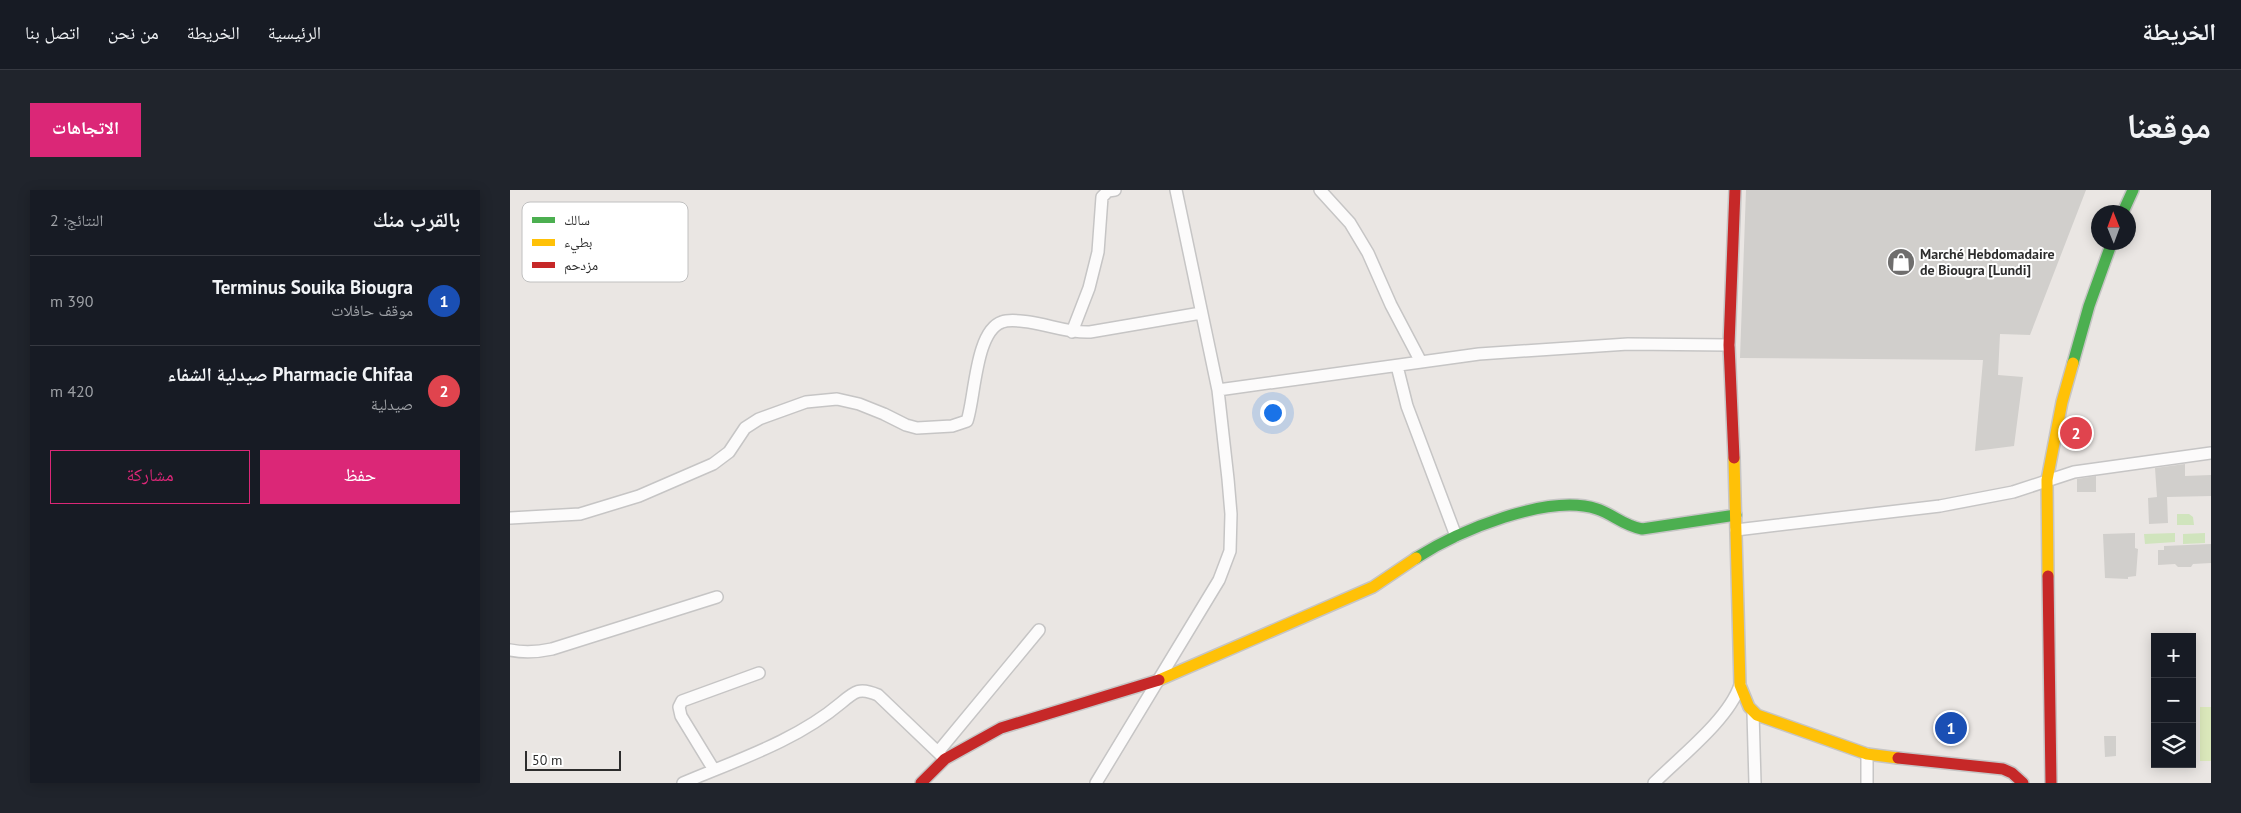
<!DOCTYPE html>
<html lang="ar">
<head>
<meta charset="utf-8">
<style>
  body { margin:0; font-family:"PT Sans","Noto Naskh Arabic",sans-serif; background:#20242c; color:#f1f3f6; direction:rtl }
  .controls { position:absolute; right:15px; bottom:15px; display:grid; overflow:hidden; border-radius:0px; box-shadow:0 2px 12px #0003 }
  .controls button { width:45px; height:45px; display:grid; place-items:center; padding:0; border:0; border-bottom:1px solid #363941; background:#171b24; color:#f1f3f6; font:25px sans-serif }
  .compass { position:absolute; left:1581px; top:15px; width:45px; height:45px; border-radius:50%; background:#171b24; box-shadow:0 2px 12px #0003; rotate:359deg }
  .scale { position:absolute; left:15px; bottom:12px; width:96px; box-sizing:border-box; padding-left:5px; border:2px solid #2d2d2d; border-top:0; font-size:14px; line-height:18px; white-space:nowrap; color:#2d2d2d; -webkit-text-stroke:4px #fff; paint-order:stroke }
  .you { position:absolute; left:762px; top:222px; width:18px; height:18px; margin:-12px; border:4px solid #fff; border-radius:50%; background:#1a73e8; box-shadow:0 0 0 8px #1a73e833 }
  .badge { display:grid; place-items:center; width:32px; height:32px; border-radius:50%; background:#db2777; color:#fff; font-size:16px; font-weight:700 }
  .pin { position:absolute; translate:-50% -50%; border:2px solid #fff; box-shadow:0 1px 5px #0006 }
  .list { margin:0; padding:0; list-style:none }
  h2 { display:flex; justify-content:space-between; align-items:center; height:65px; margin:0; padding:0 20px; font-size:21px }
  h2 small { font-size:16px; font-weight:400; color:#9ea1a6 }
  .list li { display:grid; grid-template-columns:32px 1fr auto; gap:15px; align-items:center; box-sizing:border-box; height:90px; padding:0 20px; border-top:1px solid #363941 }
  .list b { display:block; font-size:19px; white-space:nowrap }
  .list p { margin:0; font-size:16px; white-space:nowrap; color:#9ea1a6 }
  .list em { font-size:16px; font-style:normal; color:#9ea1a6 }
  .actions { display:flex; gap:10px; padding:15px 20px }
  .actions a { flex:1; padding:11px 0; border:1px solid #db2777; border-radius:0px; text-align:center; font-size:18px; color:#db2777 }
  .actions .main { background:#db2777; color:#fff }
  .icon { flex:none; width:28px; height:28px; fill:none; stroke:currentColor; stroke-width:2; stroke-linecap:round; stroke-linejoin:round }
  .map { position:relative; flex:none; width:1701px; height:593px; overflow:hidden; direction:ltr; border-radius:0px }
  header { display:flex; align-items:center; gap:30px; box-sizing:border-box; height:70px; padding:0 25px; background:#171b24; border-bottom:1px solid #363941 }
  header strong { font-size:24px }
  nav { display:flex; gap:28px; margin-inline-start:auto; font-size:18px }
  .intro { display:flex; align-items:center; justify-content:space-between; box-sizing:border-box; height:120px; padding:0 30px }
  h1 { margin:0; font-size:35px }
  .button { padding:12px 22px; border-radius:0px; background:#db2777; color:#fff; font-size:18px; font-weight:700 }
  main { display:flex; gap:30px; padding:0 30px }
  aside { flex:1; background:#171b24; border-radius:0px; box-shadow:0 2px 12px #0003 }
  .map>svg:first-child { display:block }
  .green { fill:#d0e4bd }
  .pitch { fill:#dbe8bb }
  .building { fill:#d1cfcc }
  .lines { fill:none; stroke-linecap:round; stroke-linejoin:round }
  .street-casing { stroke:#c6c5c5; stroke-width:14 }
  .fast-casing { stroke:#c6c5c5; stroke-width:14 }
  .slow-casing { stroke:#c6c5c5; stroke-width:14 }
  .jam-casing { stroke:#c6c5c5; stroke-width:14 }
  .street { stroke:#fcfbfb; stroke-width:11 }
  .fast { stroke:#4caf50; stroke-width:11 }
  .slow { stroke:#ffc107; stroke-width:11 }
  .jam { stroke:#c62828; stroke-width:11 }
  .labels { text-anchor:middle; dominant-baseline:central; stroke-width:4; stroke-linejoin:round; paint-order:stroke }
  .poi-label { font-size:14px; font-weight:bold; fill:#2d2d2d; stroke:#fff; text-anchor:start }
  .key { fill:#fff; stroke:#c0c0c0; stroke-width:1 }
  .key-label { font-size:14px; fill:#2d2d2d }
</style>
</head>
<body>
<header>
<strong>الخريطة</strong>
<nav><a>الرئيسية</a><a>الخريطة</a><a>من نحن</a><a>اتصل بنا</a></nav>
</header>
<div class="intro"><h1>موقعنا</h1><a class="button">الاتجاهات</a></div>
<main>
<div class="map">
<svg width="1701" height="593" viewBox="0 0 1701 593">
  <rect width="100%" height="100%" fill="#eae6e3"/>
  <!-- green -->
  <path class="green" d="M 1667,324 L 1679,324 L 1683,327 L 1684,335 L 1667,335 Z
    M 1665,343 L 1665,352 L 1635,354 L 1634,344 Z
    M 1695,343 L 1695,353 L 1673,354 L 1673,344 Z"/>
  <!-- pitch -->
  <path class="pitch" d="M 1690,517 L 1701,517 L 1701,571 L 1690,571 Z"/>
  <!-- building -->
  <path class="building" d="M 1236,0 L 1576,0 L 1520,145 L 1490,144 L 1488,185 L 1513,187 L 1504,256 L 1465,261 L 1473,170 L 1230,168 Z
    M 1675,274 L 1675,286 L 1701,285 L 1701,306 L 1657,307 L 1658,333 L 1639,334 L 1638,308 L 1647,307 L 1645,278 Z
    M 1586,286 L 1586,302 L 1567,302 L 1567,289 Z
    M 1625,343 L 1625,358 L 1628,359 L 1626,386 L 1618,387 L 1618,389 L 1595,388 L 1593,344 Z
    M 1701,354 L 1701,373 L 1683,374 L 1681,377 L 1668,377 L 1665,374 L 1648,375 L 1648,360 L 1654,360 L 1654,356 Z
    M 1594,546 L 1606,546 L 1606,566 L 1595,567 Z"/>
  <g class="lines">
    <defs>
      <path id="street" d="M 810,0 L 840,33 L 858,63 L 881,115 L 911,172
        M 562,142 L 579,98 L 588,62 L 592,7 L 598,1 L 605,0
        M 887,176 L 897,216 L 946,346
        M 708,200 L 969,164 L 1118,154 L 1219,155
        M 0,328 L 70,324 L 129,306 L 203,274 L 219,262 L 235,238 L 249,229 L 296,212 L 327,209 L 349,214 L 374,224 L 396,235 L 407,238 L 442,236 L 457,231 C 465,209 465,141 492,132 C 500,129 510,131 519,132 C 540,135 558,143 580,142 L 691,123
        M 1226,340 L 1430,316 L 1503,302 L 1564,282 L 1701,263
        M 0,460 C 15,463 28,462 42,459 L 207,407
        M 1243,522 L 1245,593
        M 428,562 L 529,440
        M 204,580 L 171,526 L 169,517 L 172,511 L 249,483
        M 173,593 C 227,570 286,551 331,513 C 345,501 350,497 368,505 L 435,569
        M 586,593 L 709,390 L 720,361 L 721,324 L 718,289 L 708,200 L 666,0
        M 1144,593 C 1170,567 1219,529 1230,495
        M 1357,593 L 1357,564"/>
      <path id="fast" d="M 1613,22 L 1623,0
        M 1563,173 L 1579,116 L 1602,52
        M 906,368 C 948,341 1038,303 1087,319 C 1103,324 1112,335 1132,339 L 1226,325"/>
      <path id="slow" d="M 1224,268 L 1230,495 L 1239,517 L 1247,525 L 1357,564 L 1388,568
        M 1538,386 L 1537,290 L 1552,212 L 1563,173
        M 649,490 L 863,397 L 906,368"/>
      <path id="jam" d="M 1224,268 L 1219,155 L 1225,0
        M 1538,386 L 1541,593
        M 1388,568 L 1493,579 L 1502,583 L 1513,593
        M 411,593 L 435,569 L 491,538 L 649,490"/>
    </defs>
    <!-- street casing -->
    <use href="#street" class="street-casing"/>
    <!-- fast casing -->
    <use href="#fast" class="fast-casing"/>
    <!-- slow casing -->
    <use href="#slow" class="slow-casing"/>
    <!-- jam casing -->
    <use href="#jam" class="jam-casing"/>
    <!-- street -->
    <use href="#street" class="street"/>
    <!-- fast -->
    <use href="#fast" class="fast"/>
    <!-- slow -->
    <use href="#slow" class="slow"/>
    <!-- jam -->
    <use href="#jam" class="jam"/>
  </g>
  <!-- icons -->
  <defs>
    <symbol id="shop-disc" viewBox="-11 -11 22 22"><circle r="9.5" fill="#6f6e6d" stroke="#fff"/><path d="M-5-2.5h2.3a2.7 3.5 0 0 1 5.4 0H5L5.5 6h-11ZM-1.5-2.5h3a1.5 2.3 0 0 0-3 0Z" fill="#fff"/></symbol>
  </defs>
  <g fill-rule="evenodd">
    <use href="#shop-disc" x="1375" y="56" width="32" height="32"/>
  </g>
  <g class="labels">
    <!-- poi labels -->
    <g class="poi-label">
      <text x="1410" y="64">Marché Hebdomadaire<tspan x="1410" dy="16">de Biougra [Lundi]</tspan></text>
    </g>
  </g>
  <!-- legend -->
  <rect x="12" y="12" width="166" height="80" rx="8" class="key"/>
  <rect x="22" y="27" width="23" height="6" fill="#4caf50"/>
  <rect x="22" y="49" width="23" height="7" fill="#ffc107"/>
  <rect x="22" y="72" width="23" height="6" fill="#c62828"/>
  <g class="key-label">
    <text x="54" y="35">سالك</text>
    <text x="54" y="57">بطيء</text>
    <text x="54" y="80">مزدحم</text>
  </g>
</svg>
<div class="controls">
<button>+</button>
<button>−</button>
<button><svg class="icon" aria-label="layers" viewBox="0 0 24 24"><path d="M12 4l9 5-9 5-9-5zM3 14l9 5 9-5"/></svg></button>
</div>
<svg class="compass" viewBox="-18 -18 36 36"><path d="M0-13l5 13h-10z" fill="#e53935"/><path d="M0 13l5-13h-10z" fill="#9ea1a6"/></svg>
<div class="scale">50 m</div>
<div class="you"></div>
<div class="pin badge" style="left:1441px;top:538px;background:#1a4fb4">1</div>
<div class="pin badge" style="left:1566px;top:243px;background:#e0444e">2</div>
</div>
<aside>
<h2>بالقرب منك<small>النتائج: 2</small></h2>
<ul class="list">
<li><span class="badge" style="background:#1a4fb4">1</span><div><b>Terminus Souika Biougra</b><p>موقف حافلات</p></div><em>390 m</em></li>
<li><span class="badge" style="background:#e0444e">2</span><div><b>Pharmacie Chifaa صيدلية الشفاء</b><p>صيدلية</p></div><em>420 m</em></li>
</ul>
<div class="actions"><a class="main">حفظ</a><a>مشاركة</a></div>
</aside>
</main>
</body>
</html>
